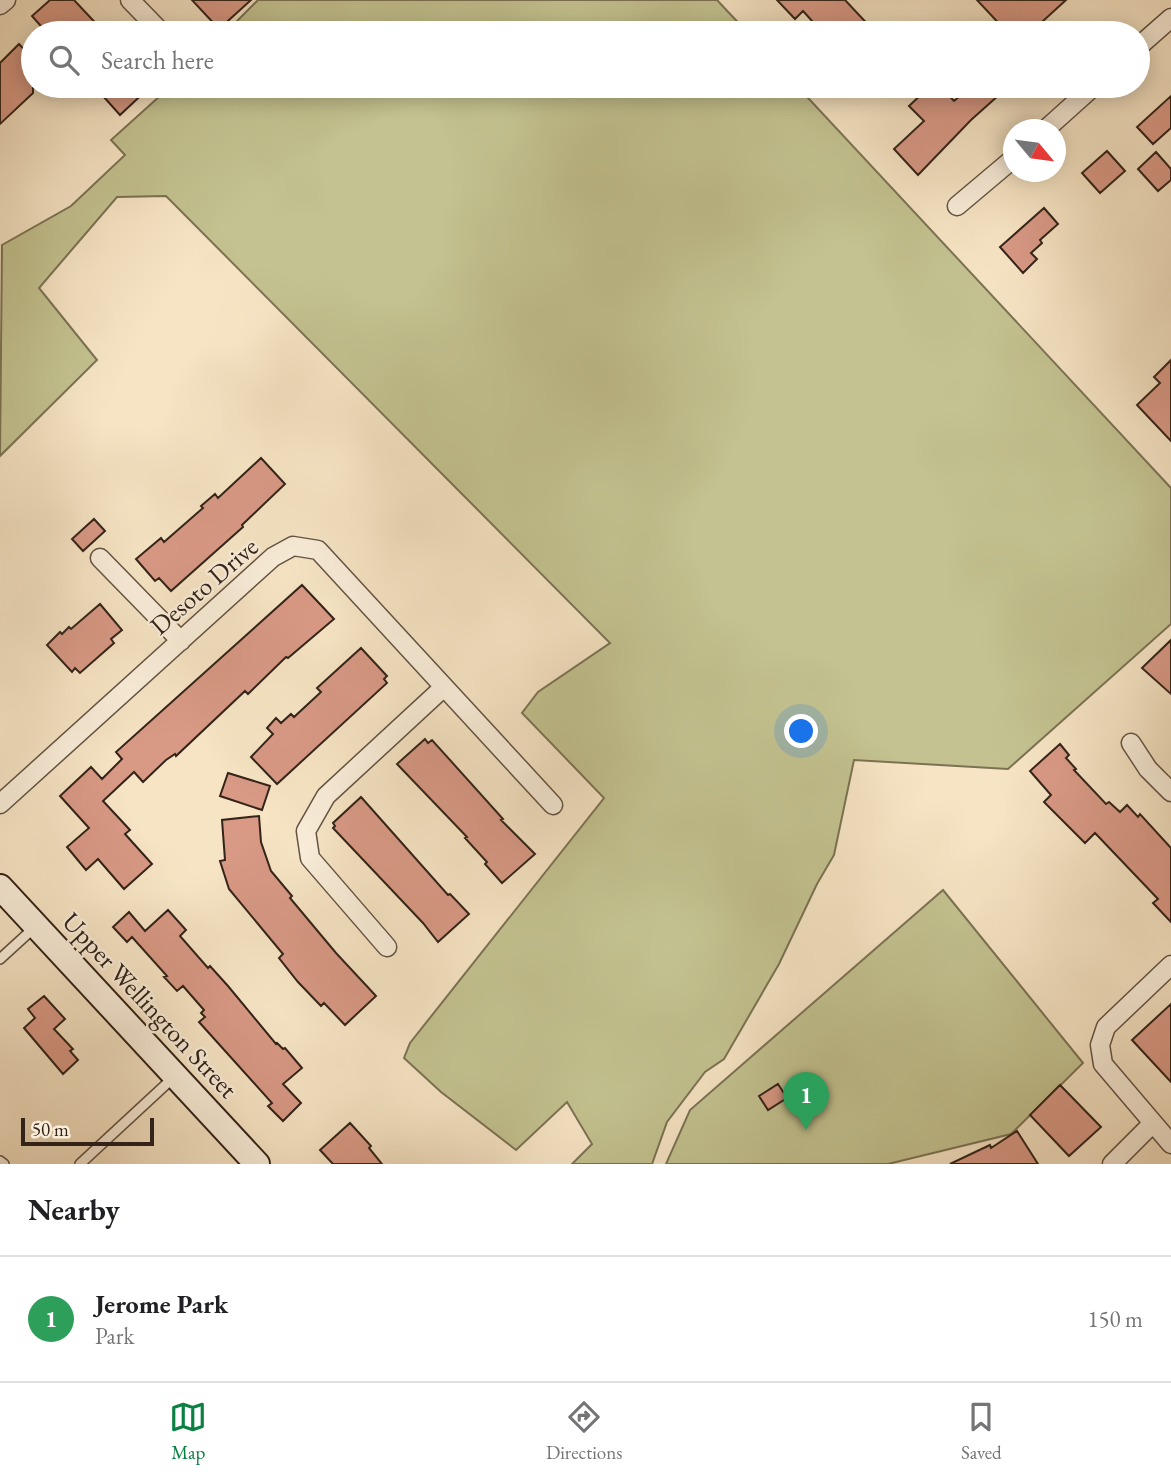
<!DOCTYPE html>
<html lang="en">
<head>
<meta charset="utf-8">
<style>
  body { margin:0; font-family:"EB Garamond",serif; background:#f6f6f6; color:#202124 }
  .compass { position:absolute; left:1003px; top:119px; width:63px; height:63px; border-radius:50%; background:#fff; box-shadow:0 4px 18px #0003; rotate:119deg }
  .scale { position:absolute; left:21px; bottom:18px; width:133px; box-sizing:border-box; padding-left:7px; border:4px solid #332319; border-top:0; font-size:19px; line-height:24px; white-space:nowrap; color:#332319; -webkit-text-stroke:5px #f9edd9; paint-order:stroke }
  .you { position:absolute; left:802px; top:732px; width:24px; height:24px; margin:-18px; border:5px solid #fff; border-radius:50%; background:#1a73e8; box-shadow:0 0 0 10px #1a73e833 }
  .badge { display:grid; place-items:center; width:46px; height:46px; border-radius:50%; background:#0b8043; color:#fff; font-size:23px; font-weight:700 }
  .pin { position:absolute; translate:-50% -58px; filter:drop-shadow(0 2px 4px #0008) }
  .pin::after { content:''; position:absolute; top:37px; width:24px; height:21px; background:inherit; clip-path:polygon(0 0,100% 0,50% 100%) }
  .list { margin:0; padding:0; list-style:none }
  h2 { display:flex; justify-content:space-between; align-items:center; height:91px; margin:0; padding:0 28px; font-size:30px }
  h2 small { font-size:23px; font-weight:400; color:#757577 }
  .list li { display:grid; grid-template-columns:46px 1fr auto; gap:21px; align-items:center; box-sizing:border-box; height:126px; padding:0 28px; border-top:2px solid #e0e0e0 }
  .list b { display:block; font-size:26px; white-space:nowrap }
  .list p { margin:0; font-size:23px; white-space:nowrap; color:#757577 }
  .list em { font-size:23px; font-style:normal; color:#757577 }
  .icon { flex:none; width:38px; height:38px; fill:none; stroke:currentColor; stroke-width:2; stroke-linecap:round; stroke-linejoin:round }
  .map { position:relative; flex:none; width:1171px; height:1164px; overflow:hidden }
  .search { position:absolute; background:#fff; box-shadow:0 4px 18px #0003; left:21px; right:21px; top:21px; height:77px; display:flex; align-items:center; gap:18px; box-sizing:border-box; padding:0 24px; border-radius:38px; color:#757577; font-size:26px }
  .sheet { height:217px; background:#fff }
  nav { display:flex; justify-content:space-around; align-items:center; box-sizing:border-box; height:98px; border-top:2px solid #e0e0e0; background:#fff; font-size:19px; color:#757577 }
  nav a { display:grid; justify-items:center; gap:4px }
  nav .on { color:#0b8043 }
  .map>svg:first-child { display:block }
  .green { fill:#c3c290; stroke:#7b7254; stroke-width:2 }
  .building { fill:#d89985; stroke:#332319; stroke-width:2 }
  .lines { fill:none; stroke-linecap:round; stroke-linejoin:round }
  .service-casing { stroke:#645344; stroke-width:12 }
  .minor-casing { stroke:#645344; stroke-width:21 }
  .secondary-casing { stroke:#332319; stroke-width:28 }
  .service { stroke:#f9edd9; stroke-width:9 }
  .minor { stroke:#f9edd9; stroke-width:18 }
  .secondary { stroke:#f9edd9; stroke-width:24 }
  .labels { text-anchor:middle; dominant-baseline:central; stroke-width:5; stroke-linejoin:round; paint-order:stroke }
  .street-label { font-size:26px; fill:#332319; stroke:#f9edd9 }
</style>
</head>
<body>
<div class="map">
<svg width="1171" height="1164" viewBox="0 0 1171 1164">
  <rect width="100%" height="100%" fill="#f6e4c4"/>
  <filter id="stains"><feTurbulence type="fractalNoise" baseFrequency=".00286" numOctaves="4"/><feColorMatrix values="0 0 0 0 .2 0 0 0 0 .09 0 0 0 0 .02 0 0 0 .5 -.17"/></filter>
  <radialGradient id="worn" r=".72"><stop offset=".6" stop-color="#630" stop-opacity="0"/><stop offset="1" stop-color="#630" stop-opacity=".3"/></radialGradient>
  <!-- green -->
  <path class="green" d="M 258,0 L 717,0 L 748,33 L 225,33 Z
    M 171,86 L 797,86 L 1171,488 L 1171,624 L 1008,769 L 854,760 L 834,855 L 817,884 L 779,964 L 724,1059 L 705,1072 L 667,1122 L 652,1164 L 572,1164 L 592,1144 L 567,1102 L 516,1150 L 441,1092 L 404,1058 L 410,1043 L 604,798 L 522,713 L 538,692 L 610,643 L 166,196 L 117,197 L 39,288 L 97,360 L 0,456 L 2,245 L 71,206 L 125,155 L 111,140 Z
    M 943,890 L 1083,1063 L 1011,1134 L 888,1164 L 666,1164 L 690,1110 Z"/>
  <!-- building -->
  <path class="building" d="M 50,0 L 74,0 L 105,33 L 47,33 L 32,16 Z
    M 192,0 L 251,0 L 219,29 Z
    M 777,0 L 845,0 L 876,33 L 823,33 L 803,11 L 795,19 Z
    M 977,0 L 1066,0 L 1043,21 L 1054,33 L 1016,33 L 1010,27 L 1006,31 Z
    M 19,44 L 33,59 L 33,93 L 0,124 L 0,63 Z
    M 94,86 L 151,86 L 120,115 Z
    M 940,86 L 954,101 L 972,86 L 1009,86 L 971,120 L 918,175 L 894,149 L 924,121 L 909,106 L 925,91 L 930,96 Z
    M 1171,96 L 1171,128 L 1153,144 L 1137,127 Z
    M 1107,151 L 1125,171 L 1100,193 L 1082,173 Z
    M 1156,152 L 1171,169 L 1171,180 L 1158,191 L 1138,169 Z
    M 1044,208 L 1058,224 L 1040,240 L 1042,243 L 1031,253 L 1037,259 L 1023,273 L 1000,247 Z
    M 1171,360 L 1171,441 L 1137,405 L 1160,383 L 1154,377 Z
    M 261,458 L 285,484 L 242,525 L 243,527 L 171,591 L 159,578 L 155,581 L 136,559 L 161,538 L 164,542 L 203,508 L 201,506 L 215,494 L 218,498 Z
    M 94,519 L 105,531 L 83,551 L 72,539 Z
    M 302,585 L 334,619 L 288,658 L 286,657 L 248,694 L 245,691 L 176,756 L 175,754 L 166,760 L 143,782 L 134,772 L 103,801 L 130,830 L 125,834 L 152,864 L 124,889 L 98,859 L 86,870 L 67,847 L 89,828 L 60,796 L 91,767 L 102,779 L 122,759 L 116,752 Z
    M 100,604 L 122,630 L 111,639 L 114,643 L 80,673 L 75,668 L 72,672 L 47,645 L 60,632 L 62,634 L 69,627 L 71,629 Z
    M 1171,640 L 1171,694 L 1142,668 Z
    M 361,648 L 387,676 L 384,679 L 387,683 L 277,784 L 251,757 L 273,734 L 267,728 L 276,718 L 281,723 L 291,714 L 294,717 L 321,692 L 317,688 Z
    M 425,739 L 428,743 L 432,740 L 503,819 L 501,820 L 535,854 L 502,883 L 485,864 L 487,862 L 465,838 L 467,837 L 397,764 Z
    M 1060,744 L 1069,755 L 1066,758 L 1076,769 L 1074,770 L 1106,804 L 1109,802 L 1120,812 L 1127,805 L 1138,817 L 1140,814 L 1171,848 L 1171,922 L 1153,903 L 1158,899 L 1095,833 L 1085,843 L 1044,802 L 1051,795 L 1030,771 Z
    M 228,773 L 270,786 L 262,810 L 220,796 Z
    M 361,797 L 448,895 L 450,894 L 469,914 L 438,942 L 423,923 L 333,828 L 335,826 L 333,823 Z
    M 259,816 L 261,842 L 271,871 L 292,896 L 290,898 L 336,953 L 376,996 L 345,1025 L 324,1003 L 321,1006 L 298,982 L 279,958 L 283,954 L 229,889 L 220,861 L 225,860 L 222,820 Z
    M 168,910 L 186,930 L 180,936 L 208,968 L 210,966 L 228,986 L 276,1044 L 277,1043 L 283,1049 L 285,1048 L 302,1068 L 283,1084 L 301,1103 L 283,1121 L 268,1106 L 272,1103 L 199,1022 L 205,1017 L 201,1013 L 204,1010 L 183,986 L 177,991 L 164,977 L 167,976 L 132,937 L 127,942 L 113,927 L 129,912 L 145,931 Z
    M 44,996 L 65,1019 L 54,1029 L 73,1049 L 70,1051 L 78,1060 L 63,1074 L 24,1028 L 35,1018 L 28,1009 Z
    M 1171,1004 L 1171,1082 L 1132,1040 Z
    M 778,1084 L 787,1098 L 768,1110 L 759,1096 Z
    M 1060,1085 L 1101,1127 L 1069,1156 L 1030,1115 Z
    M 350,1123 L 371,1146 L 369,1148 L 382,1164 L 333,1164 L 320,1150 Z
    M 1017,1131 L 1038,1164 L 950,1164 L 990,1145 L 991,1148 Z"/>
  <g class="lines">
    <defs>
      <path id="service" d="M 0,959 L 35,927
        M 0,1161 L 4,1164
        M 80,1164 L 174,1077"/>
      <path id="minor" d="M 130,0 L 162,33
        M 0,5 L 6,0
        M 1138,47 L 1171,18
        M 1045,130 L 1094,86
        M 957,206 L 1014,158
        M 100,558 L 181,641
        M 1131,743 L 1148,769 L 1171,792
        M 0,804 L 273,557 L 293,546 L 318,550 L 553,805
        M 387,947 L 310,858 L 306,831 L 326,796 L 444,687
        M 1171,965 L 1106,1027 L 1100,1045 L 1103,1064 L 1171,1144
        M 1112,1164 L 1153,1123"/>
      <path id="secondary" d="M 0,887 L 257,1164"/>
    </defs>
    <!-- service casing -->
    <use href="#service" class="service-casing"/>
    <!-- minor casing -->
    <use href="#minor" class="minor-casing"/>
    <!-- secondary casing -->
    <use href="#secondary" class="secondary-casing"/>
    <!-- service -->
    <use href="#service" class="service"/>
    <!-- minor -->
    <use href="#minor" class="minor"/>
    <!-- secondary -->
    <use href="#secondary" class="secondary"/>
  </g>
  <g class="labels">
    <!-- street labels -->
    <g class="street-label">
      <text transform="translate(204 586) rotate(-41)">Desoto Drive</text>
      <text transform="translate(150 1005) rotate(47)">Upper Wellington Street</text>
    </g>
  </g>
  <rect width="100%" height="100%" filter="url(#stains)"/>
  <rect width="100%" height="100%" fill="url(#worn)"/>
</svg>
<svg class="compass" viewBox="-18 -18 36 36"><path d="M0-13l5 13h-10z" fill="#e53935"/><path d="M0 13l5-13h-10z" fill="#757577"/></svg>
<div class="scale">50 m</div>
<div class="you"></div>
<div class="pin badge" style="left:806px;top:1130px;background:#2e9e5b">1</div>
<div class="search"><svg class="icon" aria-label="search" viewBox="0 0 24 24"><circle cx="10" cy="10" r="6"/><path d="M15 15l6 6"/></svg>Search here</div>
</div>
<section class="sheet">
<h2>Nearby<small></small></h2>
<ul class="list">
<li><span class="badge" style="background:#2e9e5b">1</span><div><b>Jerome Park</b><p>Park</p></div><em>150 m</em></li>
</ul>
</section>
<nav>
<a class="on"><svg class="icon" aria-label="map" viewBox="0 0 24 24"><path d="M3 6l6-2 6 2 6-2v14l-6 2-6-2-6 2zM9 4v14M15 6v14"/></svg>Map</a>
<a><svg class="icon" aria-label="directions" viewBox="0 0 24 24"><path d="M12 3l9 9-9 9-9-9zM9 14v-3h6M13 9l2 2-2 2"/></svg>Directions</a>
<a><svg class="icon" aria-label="saved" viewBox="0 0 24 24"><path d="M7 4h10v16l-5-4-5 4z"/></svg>Saved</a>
</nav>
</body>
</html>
